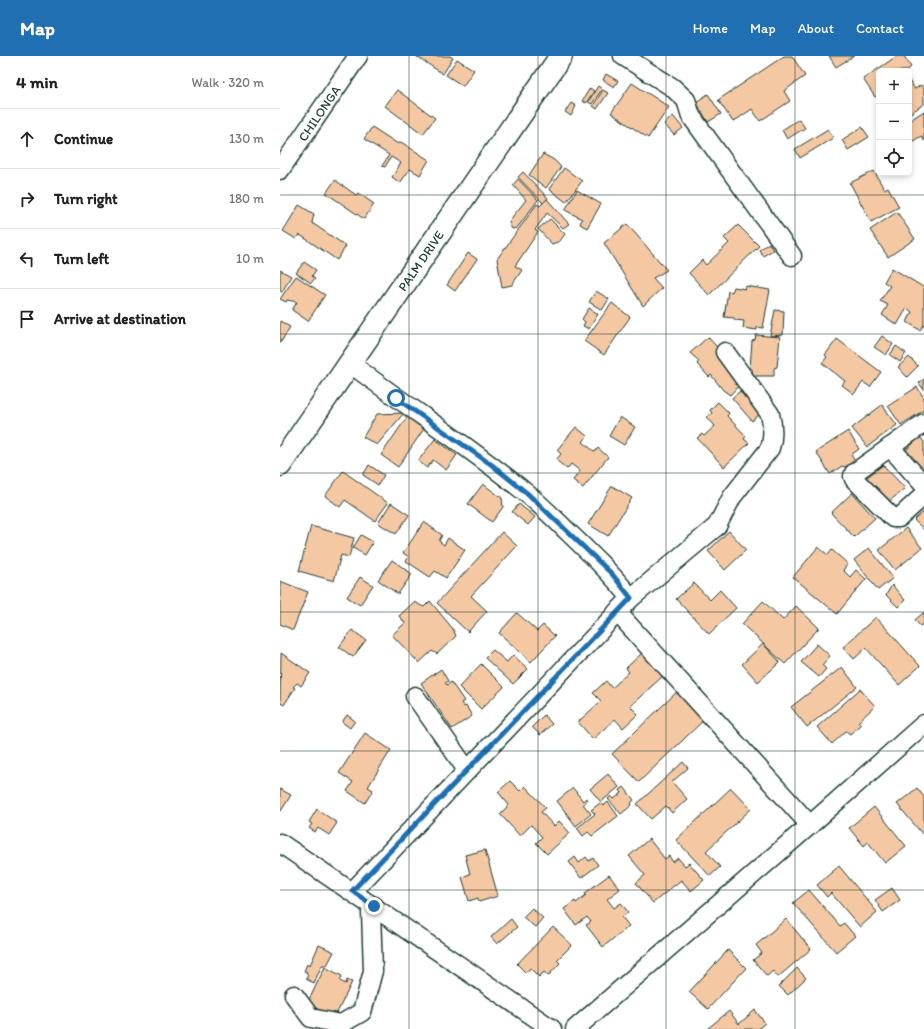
<!DOCTYPE html>
<html lang="en">
<head>
<meta charset="utf-8">
<style>
  body { margin:0; font-family:Itim,sans-serif; background:#f2f2f2; color:#202124 }
  .controls { position:absolute; right:12px; top:12px; display:grid; overflow:hidden; border-radius:6px; box-shadow:0 2px 6px #0003 }
  .controls button { width:36px; height:36px; display:grid; place-items:center; padding:0; border:0; border-bottom:1px solid #e0e0e0; background:#fff; color:#202124; font:20px sans-serif }
  .stop { position:absolute; width:12px; height:12px; margin:-9px; border:3px solid #1f6fb2; border-radius:50%; background:#fff }
  .stop.end { background:#1f6fb2; border-color:#fff; box-shadow:0 1px 4px #0008 }
  .list { margin:0; padding:0; list-style:none }
  h2 { display:flex; justify-content:space-between; align-items:center; height:52px; margin:0; padding:0 16px; font-size:17px }
  h2 small { font-size:13px; font-weight:400; color:#757577 }
  .list li { display:grid; grid-template-columns:26px 1fr auto; gap:12px; align-items:center; box-sizing:border-box; height:60px; padding:0 16px; border-top:1px solid #e0e0e0 }
  .list b { display:block; font-size:15px; white-space:nowrap }
  .list em { font-size:13px; font-style:normal; color:#757577 }
  .icon { flex:none; width:22px; height:22px; fill:none; stroke:currentColor; stroke-width:2; stroke-linecap:round; stroke-linejoin:round }
  .map { position:relative; flex:none; width:644px; height:973px; overflow:hidden }
  header { display:flex; align-items:center; gap:24px; box-sizing:border-box; height:56px; padding:0 20px; background:#1f6fb2; color:#fff }
  header strong { font-size:19px }
  nav { display:flex; gap:22px; margin-inline-start:auto; font-size:14px }
  main { display:flex }
  aside { flex:1; background:#fff }
  .map>svg:first-child { display:block }
  .building { fill:#f5c8a4; stroke:#1f3d34 }
  .lines { fill:none; stroke-linecap:round; stroke-linejoin:round }
  .street-casing { stroke:#1f3d34; stroke-width:21 }
  .secondary-casing { stroke:#1f3d34; stroke-width:25 }
  .street { stroke:#fff; stroke-width:18 }
  .secondary { stroke:#fff; stroke-width:22 }
  .route { stroke:#1f6fb2; stroke-width:5 }
  .grid { fill:none; stroke:#1f3d34; stroke-width:1; stroke-opacity:0.55 }
  .labels { text-anchor:middle; dominant-baseline:central; stroke-width:3; stroke-linejoin:round; paint-order:stroke }
  .street-label { font-size:13px; fill:#1f3d34; stroke:#fff }
</style>
</head>
<body>
<header>
<strong>Map</strong>
<nav><a>Home</a><a>Map</a><a>About</a><a>Contact</a></nav>
</header>
<main>
<aside>
<h2>4 min<small>Walk · 320 m</small></h2>
<ul class="list">
<li><svg class="icon" aria-label="ahead" viewBox="0 0 24 24"><path d="M12 20V5M6 11l6-6 6 6"/></svg><div><b>Continue</b></div><em>130 m</em></li>
<li><svg class="icon" aria-label="right" viewBox="0 0 24 24"><path d="M7 20v-9h11M14 6l5 5-5 5"/></svg><div><b>Turn right</b></div><em>180 m</em></li>
<li><svg class="icon" aria-label="left" viewBox="0 0 24 24"><path d="M17 20v-9H6M10 6l-5 5 5 5"/></svg><div><b>Turn left</b></div><em>10 m</em></li>
<li><svg class="icon" aria-label="arrive" viewBox="0 0 24 24"><path d="M6 21V4h12l-3 4 3 4H6"/></svg><div><b>Arrive at destination</b></div></li>
</ul>
</aside>
<div class="map">
<svg width="644" height="973" viewBox="0 0 644 973">
  <rect width="100%" height="100%" fill="#fff"/>
  <filter id="ink" filterUnits="userSpaceOnUse"><feTurbulence type="fractalNoise" baseFrequency=".025" numOctaves="2"/><feDisplacementMap in="SourceGraphic" scale="8" xChannelSelector="R" yChannelSelector="G"/><feConvolveMatrix kernelMatrix="1 2 1 2 8 2 1 2 1" color-interpolation-filters="sRGB"/></filter>
  <g filter="url(#ink)">
    <!-- building -->
    <path class="building" d="M 136,0 L 170,0 L 173,2 L 163,18 Z
      M 504,0 L 512,0 L 525,20 L 504,35 L 510,45 L 480,65 L 472,53 L 453,66 L 438,44 Z
      M 549,0 L 574,0 L 556,11 Z
      M 617,0 L 624,0 L 631,11 L 626,15 L 599,15 L 599,38 L 595,41 L 583,23 Z
      M 177,3 L 194,14 L 183,30 L 166,19 Z
      M 326,18 L 338,25 L 334,31 L 323,24 Z
      M 629,25 L 635,33 L 641,29 L 644,33 L 644,48 L 629,58 Z
      M 352,27 L 389,51 L 368,82 L 331,57 Z
      M 318,30 L 322,33 L 312,48 L 308,46 Z
      M 310,32 L 314,35 L 306,47 L 302,45 Z
      M 117,34 L 155,62 L 143,78 L 105,50 Z
      M 323,34 L 328,37 L 317,53 L 313,50 Z
      M 428,38 L 441,58 L 428,66 L 416,46 Z
      M 291,47 L 296,50 L 291,60 L 285,56 Z
      M 644,55 L 644,85 L 641,80 L 630,87 L 629,85 L 629,65 Z
      M 393,60 L 403,72 L 394,79 L 384,68 Z
      M 519,63 L 525,72 L 507,83 L 502,74 Z
      M 92,71 L 118,88 L 121,86 L 149,104 L 140,119 L 130,113 L 120,127 L 112,121 L 121,107 L 111,101 L 105,111 L 102,110 L 109,99 L 84,83 Z
      M 582,71 L 589,81 L 568,94 L 562,84 Z
      M 548,73 L 553,82 L 520,102 L 515,93 Z
      M 263,98 L 274,104 L 281,111 L 266,132 L 249,119 Z
      M 284,112 L 302,125 L 286,146 L 269,133 Z
      M 594,115 L 604,133 L 608,131 L 619,151 L 591,166 L 570,127 Z
      M 243,116 L 268,142 L 263,147 L 238,121 Z
      M 238,123 L 258,144 L 237,172 L 232,173 L 229,167 L 233,160 L 246,144 L 233,129 Z
      M 55,124 L 76,139 L 78,137 L 94,148 L 84,163 L 46,137 Z
      M 297,134 L 321,148 L 307,172 L 300,168 L 302,163 L 285,154 Z
      M 267,143 L 289,168 L 283,172 L 267,157 L 255,174 L 258,176 L 235,210 L 242,214 L 232,229 L 222,231 L 217,203 L 257,148 L 260,150 Z
      M 19,149 L 34,158 L 32,167 L 66,190 L 57,204 L 20,179 L 16,183 L 3,175 Z
      M 617,156 L 635,183 L 608,201 L 590,174 Z
      M 270,163 L 285,178 L 280,185 L 272,188 L 258,173 Z
      M 347,168 L 387,214 L 373,222 L 382,232 L 363,250 L 324,187 Z
      M 458,169 L 479,190 L 429,239 L 409,217 L 422,204 L 426,209 L 449,187 L 444,182 Z
      M 489,187 L 493,194 L 483,200 L 479,194 Z
      M 188,197 L 197,203 L 175,235 L 167,229 Z
      M 24,206 L 36,214 L 32,220 L 35,222 L 31,227 L 16,217 Z
      M 612,212 L 643,231 L 644,230 L 644,269 L 640,274 L 627,266 L 632,256 L 627,252 L 617,269 L 602,259 L 608,249 L 600,245 L 610,230 L 604,226 Z
      M 0,214 L 11,220 L 2,236 L 0,235 Z
      M 16,220 L 45,239 L 28,265 L 12,254 L 17,246 L 7,244 L 6,246 L 0,243 Z
      M 466,230 L 490,234 L 483,272 L 477,271 L 477,274 L 463,272 L 464,265 L 455,264 L 454,262 L 444,261 L 448,235 L 452,236 L 454,231 L 465,233 Z
      M 316,235 L 329,243 L 322,254 L 309,246 Z
      M 332,247 L 350,261 L 324,299 L 304,285 Z
      M 309,252 L 318,258 L 309,273 L 303,270 L 305,266 L 302,263 Z
      M 495,254 L 504,255 L 503,279 L 490,280 Z
      M 0,265 L 10,271 L 1,286 L 0,286 Z
      M 476,279 L 500,281 L 497,311 L 494,312 L 494,320 L 473,320 L 472,313 L 470,312 L 472,285 L 475,284 Z
      M 602,280 L 613,288 L 606,299 L 594,291 Z
      M 428,281 L 465,323 L 450,339 L 443,334 L 431,319 L 429,321 L 417,308 L 419,305 L 410,297 Z
      M 557,283 L 601,316 L 590,331 L 583,326 L 574,338 L 562,329 L 565,325 L 542,307 L 547,301 L 545,299 Z
      M 616,290 L 626,297 L 620,306 L 610,299 Z
      M 629,301 L 638,310 L 627,321 L 618,311 Z
      M 644,323 L 644,334 L 639,327 Z
      M 637,331 L 644,342 L 644,354 L 621,369 L 608,350 Z
      M 460,335 L 466,343 L 475,336 L 489,350 L 472,365 L 452,342 Z
      M 438,346 L 449,357 L 447,360 L 466,380 L 464,383 L 469,387 L 444,411 L 417,382 L 422,378 L 424,380 L 435,370 L 427,361 L 432,357 L 430,354 Z
      M 602,349 L 617,369 L 587,391 L 572,372 Z
      M 124,357 L 97,389 L 83,381 L 97,358 Z
      M 129,358 L 152,361 L 118,411 L 101,399 Z
      M 340,361 L 355,371 L 344,389 L 329,380 Z
      M 296,371 L 307,380 L 303,386 L 315,396 L 318,392 L 328,401 L 303,432 L 293,424 L 300,415 L 291,408 L 287,413 L 276,404 L 281,398 L 277,394 Z
      M 568,375 L 579,393 L 571,399 L 575,405 L 565,411 L 562,410 L 550,418 L 536,396 Z
      M 640,381 L 644,386 L 644,417 L 622,398 Z
      M 155,383 L 177,399 L 166,414 L 153,404 L 147,412 L 138,405 Z
      M 89,409 L 104,419 L 98,429 L 83,419 Z
      M 603,409 L 625,432 L 606,448 L 583,424 Z
      M 63,415 L 108,447 L 95,465 L 65,444 L 60,451 L 45,440 Z
      M 203,428 L 222,442 L 223,451 L 212,466 L 188,448 Z
      M 332,430 L 352,442 L 328,480 L 308,468 Z
      M 572,437 L 595,462 L 574,481 L 551,457 Z
      M 111,447 L 129,459 L 116,478 L 98,467 Z
      M 239,448 L 255,461 L 248,469 L 232,456 Z
      M 644,455 L 644,474 L 634,464 Z
      M 144,466 L 162,479 L 159,485 L 164,489 L 168,482 L 185,494 L 166,522 L 155,515 L 150,521 L 126,505 L 129,501 L 123,497 Z
      M 31,470 L 74,482 L 69,501 L 61,499 L 54,525 L 19,515 Z
      M 626,472 L 642,492 L 615,514 L 599,494 Z
      M 449,475 L 466,494 L 445,514 L 428,495 Z
      M 222,476 L 237,490 L 191,540 L 207,555 L 188,576 L 157,547 Z
      M 81,479 L 93,486 L 85,499 L 73,492 Z
      M 538,491 L 548,499 L 552,494 L 568,508 L 563,514 L 570,521 L 576,514 L 586,523 L 557,558 L 513,521 Z
      M 589,492 L 613,522 L 598,534 L 574,504 Z
      M 112,504 L 132,518 L 118,538 L 98,524 Z
      M 80,521 L 93,529 L 80,549 L 67,541 Z
      M 0,525 L 28,536 L 13,574 L 0,568 Z
      M 414,527 L 430,544 L 440,534 L 456,552 L 429,578 L 396,543 Z
      M 612,529 L 625,544 L 618,551 L 606,539 Z
      M 150,545 L 173,573 L 176,580 L 157,598 L 152,595 L 139,607 L 112,579 L 125,567 L 119,560 L 134,546 L 144,551 Z
      M 483,545 L 503,564 L 516,550 L 539,572 L 505,608 L 462,568 Z
      M 644,556 L 644,567 L 640,570 L 635,564 Z
      M 237,557 L 257,575 L 263,569 L 275,580 L 251,606 L 219,577 Z
      M 596,561 L 640,610 L 619,629 L 586,592 L 574,603 L 563,591 Z
      M 72,574 L 86,584 L 73,601 L 59,591 Z
      M 483,588 L 500,606 L 478,626 L 462,608 Z
      M 537,588 L 550,600 L 542,609 L 546,613 L 539,621 L 521,606 Z
      M 213,594 L 227,606 L 233,599 L 248,613 L 233,628 L 205,602 Z
      M 1,597 L 30,617 L 21,630 L 17,627 L 13,631 L 15,632 L 4,649 L 1,647 L 0,648 Z
      M 362,597 L 383,620 L 350,650 L 358,658 L 343,672 L 335,663 L 313,683 L 298,666 L 321,645 L 313,637 L 326,625 L 332,632 L 349,616 L 346,612 Z
      M 201,608 L 224,631 L 201,653 L 179,631 Z
      M 562,611 L 577,631 L 527,671 L 511,651 Z
      M 161,613 L 168,625 L 165,627 L 167,629 L 171,626 L 184,645 L 181,647 L 184,651 L 186,650 L 192,660 L 172,673 L 141,627 Z
      M 401,632 L 428,660 L 359,726 L 332,698 Z
      M 580,633 L 595,650 L 578,666 L 581,668 L 570,678 L 566,675 L 552,688 L 537,671 Z
      M 67,659 L 75,665 L 70,672 L 62,666 Z
      M 264,659 L 272,668 L 260,679 L 252,671 Z
      M 85,677 L 111,694 L 88,731 L 93,734 L 85,747 L 67,735 L 73,726 L 59,717 Z
      M 403,706 L 408,712 L 392,726 L 407,743 L 392,757 L 386,750 L 371,763 L 357,748 Z
      M 328,718 L 339,731 L 321,746 L 310,733 Z
      M 230,725 L 240,735 L 245,730 L 266,752 L 261,756 L 274,770 L 279,765 L 290,777 L 267,798 L 256,787 L 262,781 L 251,769 L 240,780 L 220,758 L 229,749 L 218,736 Z
      M 344,731 L 354,744 L 351,747 L 352,749 L 341,758 L 328,743 L 331,740 L 334,743 L 342,737 L 340,734 Z
      M 293,732 L 303,745 L 306,742 L 307,745 L 303,748 L 311,758 L 296,770 L 277,745 Z
      M 451,732 L 471,753 L 426,795 L 440,811 L 430,820 L 396,784 Z
      M 637,732 L 644,741 L 644,780 L 617,748 Z
      M 0,733 L 11,739 L 1,755 L 0,755 Z
      M 328,746 L 338,760 L 312,780 L 308,776 L 303,780 L 297,772 L 315,758 L 311,754 L 320,747 L 323,750 Z
      M 594,751 L 626,790 L 605,807 L 588,786 L 584,790 L 569,772 Z
      M 37,753 L 57,767 L 49,779 L 38,772 L 35,776 L 29,772 L 32,768 L 29,766 Z
      M 369,783 L 385,803 L 389,800 L 393,806 L 398,802 L 405,810 L 409,807 L 424,824 L 411,835 L 401,824 L 373,847 L 356,827 L 365,819 L 349,800 Z
      M 205,794 L 218,840 L 199,846 L 198,842 L 189,845 L 182,821 L 190,818 L 185,799 Z
      M 295,801 L 299,807 L 306,801 L 309,805 L 313,802 L 318,809 L 301,822 L 289,806 Z
      M 559,810 L 597,856 L 580,871 L 551,837 L 547,841 L 537,829 Z
      M 329,819 L 340,833 L 327,843 L 334,852 L 341,847 L 348,856 L 342,861 L 349,870 L 323,891 L 306,869 L 311,866 L 307,861 L 296,869 L 284,853 L 295,845 L 296,847 L 306,839 L 305,837 Z
      M 612,832 L 620,844 L 603,856 L 595,844 Z
      M 529,834 L 560,870 L 564,867 L 575,880 L 556,896 L 513,847 Z
      M 252,852 L 263,862 L 255,871 L 243,861 Z
      M 231,863 L 237,871 L 217,888 L 211,881 Z
      M 506,863 L 531,893 L 498,921 L 493,915 L 487,920 L 473,904 L 482,897 L 476,889 Z
      M 273,871 L 292,889 L 277,904 L 280,907 L 268,920 L 264,916 L 259,921 L 250,912 L 246,917 L 237,908 Z
      M 39,889 L 54,896 L 47,909 L 42,909 L 34,927 L 26,923 L 28,919 L 26,918 L 27,916 L 24,915 L 27,908 L 30,909 Z
      M 448,894 L 466,912 L 428,953 L 409,936 Z
      M 45,911 L 62,920 L 60,925 L 66,928 L 67,924 L 72,926 L 55,961 L 27,948 Z
      M 517,912 L 526,922 L 508,939 L 499,930 Z
      M 475,954 L 485,967 L 478,973 L 427,973 L 449,955 L 459,968 Z"/>
    <g class="lines">
      <defs>
        <g id="street">
          <path d="M 343,0 L 392,31 L 406,44 L 411,60 L 512,200"/>
          <path id="s1" d="M 0,114 L 78,0"/>
          <path d="M 71,308 C 129,352 190,391 246,437 C 260,448 273,461 286,474 C 309,496 331,517 351,542"/>
          <path d="M 644,367 L 574,417 L 573,420 L 574,423 L 613,462 L 619,462 L 644,439"/>
          <path d="M 610,391 L 644,429"/>
          <path d="M 337,556 L 530,769"/>
          <path d="M 135,640 L 187,714"/>
          <path d="M 0,787 L 272,973"/>
          <path d="M 73,835 L 351,542 L 437,470 L 452,441 L 490,392 C 494,380 493,370 490,358 L 445,296"/>
          <path d="M 14,939 L 31,962 L 61,968 L 82,956 L 93,915 L 91,856 L 94,850"/>
          <path d="M 295,973 L 530,769 L 644,668"/>
        </g>
        <g id="secondary">
          <path id="s2" d="M 0,409 L 281,0"/>
        </g>
      </defs>
      <!-- street casing -->
      <use href="#street" class="street-casing"/>
      <!-- secondary casing -->
      <use href="#secondary" class="secondary-casing"/>
      <!-- street -->
      <use href="#street" class="street"/>
      <!-- secondary -->
      <use href="#secondary" class="secondary"/>
    </g>
  </g>
  <g class="lines" filter="url(#ink)">
    <!-- route -->
    <path class="route" d="M 94,850 L 72,835 L 351,542 L 332,518 L 248,438 L 212,409 L 116,342"/>
  </g>
  <!-- grid -->
  <path class="grid" d="M 129,0 L 129,973M 258,0 L 258,973M 386,0 L 386,973M 515,0 L 515,973M 0,139 L 644,139M 0,278 L 644,278M 0,417 L 644,417M 0,556 L 644,556M 0,695 L 644,695M 0,834 L 644,834"/>
  <g class="labels">
    <!-- street labels -->
    <g class="street-label">
      <text stroke="none"><textPath href="#s1" startOffset="69">CHILONGA</textPath></text>
      <text stroke="none"><textPath href="#s2" startOffset="248">PALM DRIVE</textPath></text>
    </g>
  </g>
</svg>
<div class="controls">
<button>+</button>
<button>−</button>
<button><svg class="icon" aria-label="locate" viewBox="0 0 24 24"><circle cx="12" cy="12" r="6"/><path d="M12 2v4M12 18v4M2 12h4M18 12h4"/></svg></button>
</div>
<div class="stop" style="left:116px;top:342px"></div>
<div class="stop end" style="left:94px;top:850px"></div>
</div>
</main>
</body>
</html>
